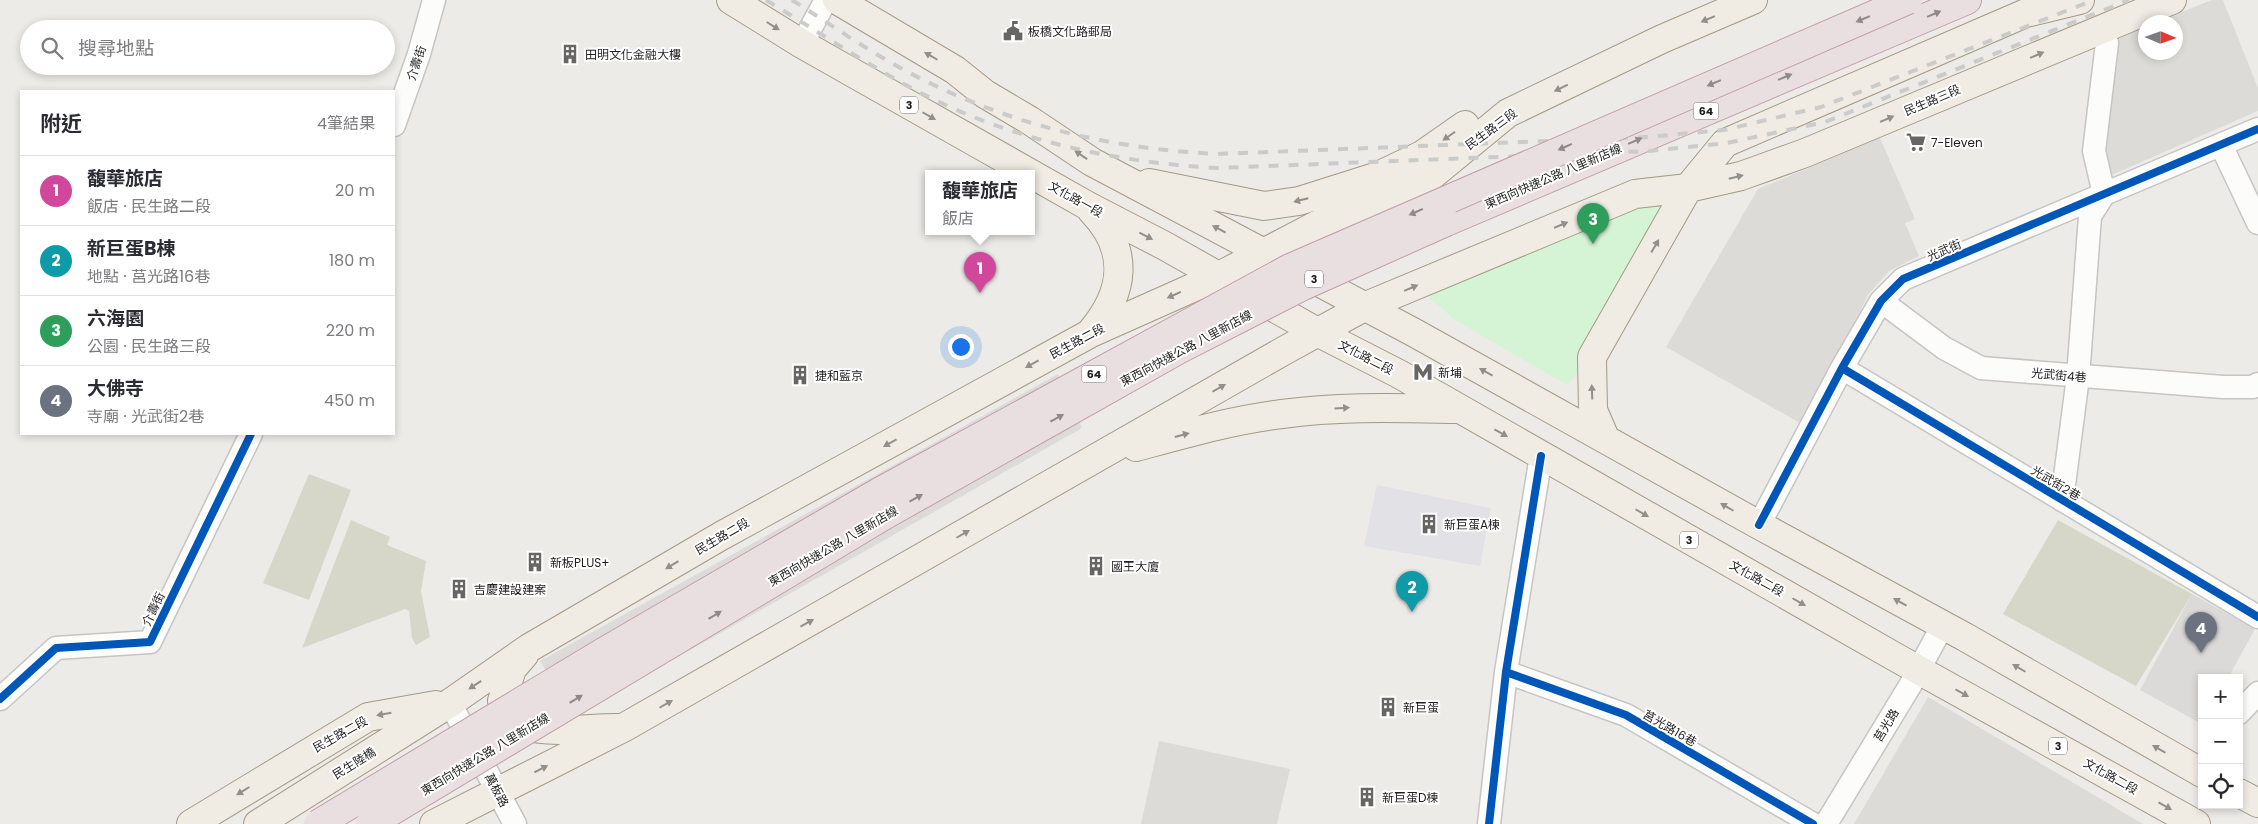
<!DOCTYPE html>
<html lang="zh-TW">
<head>
<meta charset="utf-8">
<style>
  body { margin:0; font-family:Poppins,"Noto Sans TC",sans-serif; background:#f2f2f3; color:#2b2b33 }
  .controls { position:absolute; right:15px; bottom:15px; display:grid; overflow:hidden; border-radius:0px; box-shadow:0 2px 8px #0003 }
  .controls button { width:45px; height:45px; display:grid; place-items:center; padding:0; border:0; border-bottom:1px solid #e1e1e2; background:#fff; color:#2b2b33; font:25px sans-serif }
  .compass { position:absolute; left:2138px; top:15px; width:45px; height:45px; border-radius:50%; background:#fff; box-shadow:0 2px 8px #0003; rotate:92deg }
  .you { position:absolute; left:960px; top:346px; width:18px; height:18px; margin:-12px; border:4px solid #fff; border-radius:50%; background:#1a73e8; box-shadow:0 0 0 8px #1a73e833 }
  .badge { display:grid; place-items:center; width:32px; height:32px; border-radius:50%; background:#676665; color:#fff; font-size:16px; font-weight:700 }
  .pin { position:absolute; translate:-50% -41px; filter:drop-shadow(0 1px 2px #0008) }
  .pin::after { content:''; position:absolute; top:26px; width:18px; height:15px; background:inherit; clip-path:polygon(0 0,100% 0,50% 100%) }
  .popup { position:absolute; left:925px; top:170px; width:110px; height:65px; box-sizing:border-box; display:grid; place-content:center; border-radius:0px; background:#fff; filter:drop-shadow(0 1px 4px #0005); font-size:16px; white-space:nowrap; color:#7c7c81 }
  .popup b { font-size:19px; color:#2b2b33 }
  .popup::after { content:''; position:absolute; left:50%; top:100%; margin-left:-10px; border:10px solid transparent; border-top-color:#fff }
  .list { margin:0; padding:0; list-style:none }
  h2 { display:flex; justify-content:space-between; align-items:center; height:65px; margin:0; padding:0 20px; font-size:21px }
  h2 small { font-size:16px; font-weight:400; color:#7c7c81 }
  .list li { display:grid; grid-template-columns:32px 1fr auto; gap:15px; align-items:center; box-sizing:border-box; height:70px; padding:0 20px; border-top:1px solid #e1e1e2 }
  .list b { display:block; font-size:19px; white-space:nowrap }
  .list p { margin:0; font-size:16px; white-space:nowrap; color:#7c7c81 }
  .list em { font-size:16px; font-style:normal; color:#7c7c81 }
  .icon { flex:none; width:28px; height:28px; fill:none; stroke:currentColor; stroke-width:2; stroke-linecap:round; stroke-linejoin:round }
  .map { position:relative; flex:none; width:2258px; height:824px; overflow:hidden }
  .search { position:absolute; background:#fff; box-shadow:0 2px 8px #0003; left:20px; top:20px; width:375px; height:55px; display:flex; align-items:center; gap:12px; box-sizing:border-box; padding:0 18px; border-radius:28px; color:#7c7c81; font-size:19px }
  .panel { position:absolute; background:#fff; box-shadow:0 2px 8px #0003; left:20px; top:90px; width:375px; height:345px; border-radius:0px }
  .map>svg:first-child { display:block }
  .residential { fill:#dcdbd8 }
  .religious { fill:#dbdad9 }
  .construction { fill:#d6d6c9 }
  .park { fill:#d5f3d5 }
  .parking { fill:#dcdbd9 }
  .plaza { fill:#e2e1e6 }
  .lines { fill:none; stroke-linecap:round; stroke-linejoin:round }
  .minor-casing { stroke:#c6c5c3; stroke-width:25 }
  .major-casing { stroke:#a39a83; stroke-width:30 }
  .highway-casing { stroke:#c39da7; stroke-width:30 }
  .minor { stroke:#fcfcfb; stroke-width:22 }
  .major { stroke:#f0ece4; stroke-width:28 }
  .highway { stroke:#eadfe0; stroke-width:28 }
  .rail { stroke:#cbcbca; stroke-width:4; stroke-dasharray:10 10; stroke-linecap:butt }
  .highway-bridge-casing { stroke:#c39da7; stroke-width:30; stroke-linecap:butt }
  .highway-bridge { stroke:#eadfe0; stroke-width:28 }
  .cycleway-casing { stroke:#fff; stroke-width:11 }
  .cycleway { stroke:#0057b8; stroke-width:8 }
  .oneway { fill:#8f8989 }
  .oneway2 { fill:#92908b }
  .labels { text-anchor:middle; dominant-baseline:central; stroke-width:4; stroke-linejoin:round; paint-order:stroke }
  .shield { fill:#fff; stroke:#626262; stroke-width:1 }
  .shield-label { font-size:11px; font-weight:bold; fill:#1f1f1f }
  .poi-label { font-size:12px; fill:#1f1f1f; stroke:#fff; text-anchor:start }
  .street-label { font-size:12px; fill:#1f1f1f; stroke:#fff }
</style>
</head>
<body>
<div class="map">
<svg width="2258" height="824" viewBox="0 0 2258 824">
  <rect width="100%" height="100%" fill="#edebe7"/>
  <!-- residential -->
  <path class="residential" d="M 2212,0 L 2223,0 L 2258,88 L 2258,111 L 2107,177 L 2101,153 L 2115,40 L 2145,27 L 2146,52 L 2176,52 L 2176,22 L 2157,22 Z
    M 1880,138 L 1915,219 L 1905,223 L 1919,256 L 1889,271 L 1867,296 L 1843,350 L 1800,423 L 1666,347 L 1758,189 Z
    M 1928,697 L 2143,824 L 1854,824 Z
    M 1159,741 L 1290,769 L 1277,824 L 1141,824 Z"/>
  <!-- religious -->
  <path class="religious" d="M 2192,594 L 2255,629 L 2228,678 L 2202,678 L 2202,724 L 2140,690 Z"/>
  <!-- construction -->
  <path class="construction" d="M 309,474 L 351,490 L 309,600 L 263,583 Z
    M 351,520 L 390,537 L 387,545 L 426,561 L 421,591 L 430,637 L 416,645 L 412,638 L 409,611 L 405,609 L 302,648 Z
    M 2058,520 L 2192,594 L 2136,686 L 2003,614 Z"/>
  <!-- park -->
  <path class="park" d="M 1688,188 L 1592,357 L 1567,385 L 1455,320 L 1425,294 L 1635,194 Z"/>
  <!-- parking -->
  <path class="parking" d="M 1058,374 L 1082,428 L 574,716 L 540,661 Z"/>
  <!-- plaza -->
  <path class="plaza" d="M 1377,485 L 1491,508 L 1480,566 L 1364,546 Z"/>
  <g class="lines">
    <defs>
      <path id="minor" d="M 802,44 L 826,0
        M 394,125 L 419,54 L 434,0
        M 2221,145 L 2258,223
        M 1881,301 L 1944,348 L 1981,368 L 2223,387 L 2253,387 L 2258,384
        M 1842,368 L 2258,617
        M 2062,500 L 2078,377 L 2090,216 L 2104,194 L 2094,151 L 2107,43 L 2102,28
        M 1759,525 L 1842,368 L 1881,301 L 1903,279 L 2258,129
        M 1506,672 L 1626,715 L 1813,824
        M 0,699 L 56,648 L 150,642 L 251,434
        M 450,703 L 515,824
        M 2239,713 L 2258,693
        M 1489,824 L 1506,672 L 1541,456
        M 1826,824 L 1911,684 L 1943,625"/>
      <path id="major" d="M 731,0 L 802,44 L 1088,206 L 1165,246 L 1319,333 L 1399,374 L 1897,658 L 2196,824
        M 837,0 L 955,70 L 985,94 L 1029,120 L 1092,162 L 1413,332 L 1759,525 L 1965,637 L 2202,773
        M 1149,183 L 1264,206 L 1299,201 L 1378,176 L 1422,155 L 1465,125
        M 1091,332 C 1125,292 1130,250 1092,211
        M 1605,438 L 1593,410 L 1592,357 L 1688,188 L 1725,143 L 2026,13 L 2080,0
        M 1136,447 C 1184,434 1232,420 1282,414 C 1340,406 1398,408 1457,409
        M 524,655 L 512,669 L 502,701 L 508,720 C 539,736 583,728 617,728
        M 2239,793 L 2258,803
        M 191,824 L 368,717 L 436,705
        M 258,824 L 450,703 L 529,648 L 721,536 L 1091,333 L 1219,276 L 1317,225 L 1430,177 L 1508,113 L 1662,39 L 1753,0
        M 434,824 L 623,728 L 1287,349 L 1366,306 L 1635,194 L 1688,188 L 1741,176 L 1805,153 L 2172,0"/>
      <path id="highway" d="M 1446,222 L 1967,0"/>
    </defs>
    <!-- minor casing -->
    <use href="#minor" class="minor-casing"/>
    <!-- major casing -->
    <use href="#major" class="major-casing"/>
    <!-- highway casing -->
    <use href="#highway" class="highway-casing"/>
    <!-- minor -->
    <use href="#minor" class="minor"/>
    <!-- major -->
    <use href="#major" class="major"/>
    <!-- highway -->
    <use href="#highway" class="highway"/>
    <!-- rail -->
    <path class="rail" d="M 766,0 C 812,28 856,57 902,83 C 999,137 1107,162 1217,168 L 1649,151 L 1727,143 L 1825,122 L 2129,0
      M 792,0 C 830,24 868,51 908,72 C 1006,124 1109,149 1218,154 L 1648,137 L 1724,130 L 1821,107 L 2094,0"/>
    <defs>
      <path id="highway-bridge" d="M 318,824 L 605,651 L 879,492 L 1290,268 L 1908,0
        M 370,824 L 885,515 L 1178,350 L 1303,286 L 1446,222"/>
    </defs>
    <!-- highway-bridge casing -->
    <use href="#highway-bridge" class="highway-bridge-casing"/>
    <!-- highway-bridge -->
    <use href="#highway-bridge" class="highway-bridge"/>
    <defs>
      <path id="cycleway" d="M 1842,368 L 2258,617
        M 1759,525 L 1842,368 L 1881,301 L 1903,279 L 2258,129
        M 1506,672 L 1626,715 L 1813,824
        M 0,699 L 56,648 L 150,642 L 251,434
        M 1489,824 L 1506,672 L 1541,456"/>
    </defs>
    <!-- cycleway casing -->
    <use href="#cycleway" class="cycleway-casing"/>
    <!-- cycleway -->
    <use href="#cycleway" class="cycleway"/>
  </g>
  <!-- one-way arrows -->
  <defs><path id="oneway-solid" d="M-6-.8H1V-3.2L6.5 0L1 3.2V.8H-6Z" transform="scale(1.25)"/></defs>
  <g class="oneway">
    <use href="#oneway-solid" transform="translate(1934 14) rotate(-23)"/>
    <use href="#oneway-solid" transform="translate(1863 19) rotate(157)"/>
    <use href="#oneway-solid" transform="translate(1785 77) rotate(-23)"/>
    <use href="#oneway-solid" transform="translate(1714 83) rotate(157)"/>
    <use href="#oneway-solid" transform="translate(1635 141) rotate(-23)"/>
    <use href="#oneway-solid" transform="translate(1565 147) rotate(156)"/>
    <use href="#oneway-solid" transform="translate(1416 212) rotate(156)"/>
    <use href="#oneway-solid" transform="translate(1057 418) rotate(-29)"/>
    <use href="#oneway-solid" transform="translate(916 498) rotate(-29)"/>
    <use href="#oneway-solid" transform="translate(715 615) rotate(-31)"/>
    <use href="#oneway-solid" transform="translate(576 699) rotate(-31)"/>
  </g>
  <g class="oneway2">
    <use href="#oneway-solid" transform="translate(1708 19) rotate(157)"/>
    <use href="#oneway-solid" transform="translate(773 26) rotate(32)"/>
    <use href="#oneway-solid" transform="translate(2037 55) rotate(-23)"/>
    <use href="#oneway-solid" transform="translate(931 56) rotate(-150)"/>
    <use href="#oneway-solid" transform="translate(1561 88) rotate(154)"/>
    <use href="#oneway-solid" transform="translate(929 116) rotate(30)"/>
    <use href="#oneway-solid" transform="translate(1887 119) rotate(-23)"/>
    <use href="#oneway-solid" transform="translate(1449 136) rotate(145)"/>
    <use href="#oneway-solid" transform="translate(1081 155) rotate(-146)"/>
    <use href="#oneway-solid" transform="translate(1736 177) rotate(-14)"/>
    <use href="#oneway-solid" transform="translate(1301 200) rotate(166)"/>
    <use href="#oneway-solid" transform="translate(1561 225) rotate(-23)"/>
    <use href="#oneway-solid" transform="translate(1219 229) rotate(-152)"/>
    <use href="#oneway-solid" transform="translate(1146 236) rotate(27)"/>
    <use href="#oneway-solid" transform="translate(1655 246) rotate(-60)"/>
    <use href="#oneway-solid" transform="translate(1411 288) rotate(-23)"/>
    <use href="#oneway-solid" transform="translate(1174 295) rotate(156)"/>
    <use href="#oneway-solid" transform="translate(1032 364) rotate(151)"/>
    <use href="#oneway-solid" transform="translate(1486 372) rotate(-151)"/>
    <use href="#oneway-solid" transform="translate(1219 388) rotate(-30)"/>
    <use href="#oneway-solid" transform="translate(1592 392) rotate(-92)"/>
    <use href="#oneway-solid" transform="translate(1342 408) rotate(-4)"/>
    <use href="#oneway-solid" transform="translate(1501 433) rotate(29)"/>
    <use href="#oneway-solid" transform="translate(1182 435) rotate(-15)"/>
    <use href="#oneway-solid" transform="translate(890 443) rotate(151)"/>
    <use href="#oneway-solid" transform="translate(1727 507) rotate(-150)"/>
    <use href="#oneway-solid" transform="translate(1642 513) rotate(30)"/>
    <use href="#oneway-solid" transform="translate(963 534) rotate(-30)"/>
    <use href="#oneway-solid" transform="translate(672 565) rotate(149)"/>
    <use href="#oneway-solid" transform="translate(1799 602) rotate(30)"/>
    <use href="#oneway-solid" transform="translate(1900 602) rotate(-151)"/>
    <use href="#oneway-solid" transform="translate(807 623) rotate(-29)"/>
    <use href="#oneway-solid" transform="translate(2019 668) rotate(-150)"/>
    <use href="#oneway-solid" transform="translate(475 685) rotate(146)"/>
    <use href="#oneway-solid" transform="translate(1962 693) rotate(29)"/>
    <use href="#oneway-solid" transform="translate(666 704) rotate(-30)"/>
    <use href="#oneway-solid" transform="translate(384 714) rotate(170)"/>
    <use href="#oneway-solid" transform="translate(2159 749) rotate(-150)"/>
    <use href="#oneway-solid" transform="translate(541 769) rotate(-27)"/>
    <use href="#oneway-solid" transform="translate(243 791) rotate(148)"/>
    <use href="#oneway-solid" transform="translate(2165 806) rotate(29)"/>
  </g>
  <!-- icons -->
  <defs>
    <symbol id="civic-bare" viewBox="-9 -9 18 18"><path d="M-.6-6.5H3V-4.5H.6V-3L4-1V1h2V6H-6V1h2V-1L-.6-3ZM-1.2 2.5V6h2.4V2.5Z" fill="#676665" stroke="#fff" stroke-width="2.5" paint-order="stroke"/></symbol>
    <symbol id="building-bare" viewBox="-9 -9 18 18"><path d="M-4-6H4V6H1V3H-1V6H-4ZM-2.5-4.3h1.7v1.8h-1.7ZM.8-4.3h1.7v1.8H.8ZM-2.5-1h1.7V.8h-1.7ZM.8-1h1.7V.8H.8Z" fill="#676665" stroke="#fff" stroke-width="2.5" paint-order="stroke"/></symbol>
    <symbol id="supermarket-bare" viewBox="-9 -9 18 18"><path d="M-6-5.5h2.5l.6 2H6L4.5 2H-2.5L-4.4-4H-6ZM-1.5 3.2a1.3 1.3 0 1 0 .1 0ZM3 3.2a1.3 1.3 0 1 0 .1 0Z" fill="#676665" stroke="#fff" stroke-width="2.5" paint-order="stroke"/></symbol>
    <symbol id="metro-bare" viewBox="-9 -9 18 18"><path d="M-5.5 5V-5H-3L0 0L3-5H5.5V5H3V-.5L0 4L-3-.5V5Z" fill="#676665" stroke="#fff" stroke-width="2.5" paint-order="stroke"/></symbol>
  </defs>
  <g fill-rule="evenodd">
    <use href="#civic-bare" x="999" y="17" width="28" height="28"/>
    <use href="#building-bare" x="556" y="40" width="28" height="28"/>
    <use href="#supermarket-bare" x="1902" y="128" width="28" height="28"/>
    <use href="#metro-bare" x="1409" y="358" width="28" height="28"/>
    <use href="#building-bare" x="786" y="361" width="28" height="28"/>
    <use href="#building-bare" x="1415" y="510" width="28" height="28"/>
    <use href="#building-bare" x="521" y="548" width="28" height="28"/>
    <use href="#building-bare" x="1082" y="552" width="28" height="28"/>
    <use href="#building-bare" x="445" y="575" width="28" height="28"/>
    <use href="#building-bare" x="1374" y="693" width="28" height="28"/>
    <use href="#building-bare" x="1353" y="783" width="28" height="28"/>
  </g>
  <g class="labels">
    <!-- shield labels -->
    <g class="shield">
      <rect x="900" y="96.5" width="18" height="17" rx="4"/>
      <rect x="1693.5" y="102.5" width="25" height="17" rx="4"/>
      <rect x="1305" y="270.5" width="18" height="17" rx="4"/>
      <rect x="1081.5" y="365.5" width="25" height="17" rx="4"/>
      <rect x="1680" y="531.5" width="18" height="17" rx="4"/>
      <rect x="2049" y="737.5" width="18" height="17" rx="4"/>
    </g>
    <g class="shield-label">
      <text x="909" y="105">3</text>
      <text x="1706" y="111">64</text>
      <text x="1314" y="279">3</text>
      <text x="1094" y="374">64</text>
      <text x="1689" y="540">3</text>
      <text x="2058" y="746">3</text>
    </g>
    <!-- poi labels -->
    <g class="poi-label">
      <text x="1028" y="31">板橋文化路郵局</text>
      <text x="585" y="54">田明文化金融大樓</text>
      <text x="1931" y="142">7-Eleven</text>
      <text x="1438" y="372">新埔</text>
      <text x="815" y="375">捷和藍京</text>
      <text x="1444" y="524">新巨蛋A棟</text>
      <text x="550" y="562">新板PLUS+</text>
      <text x="1111" y="566">國王大廈</text>
      <text x="474" y="589">吉慶建設建案</text>
      <text x="1403" y="707">新巨蛋</text>
      <text x="1382" y="797">新巨蛋D棟</text>
    </g>
    <!-- street labels -->
    <g class="street-label">
      <text transform="translate(416 63) rotate(-71)">介壽街</text>
      <text transform="translate(1932 100) rotate(-23)">民生路三段</text>
      <text transform="translate(1491 129) rotate(-36)">民生路三段</text>
      <text transform="translate(1553 176) rotate(-23)">東西向快速公路 八里新店線</text>
      <text transform="translate(1076 199) rotate(29)">文化路一段</text>
      <text transform="translate(1944 250) rotate(-23)">光武街</text>
      <text transform="translate(1077 341) rotate(-28)">民生路二段</text>
      <text transform="translate(1186 348) rotate(-28)">東西向快速公路 八里新店線</text>
      <text transform="translate(1366 357) rotate(27)">文化路二段</text>
      <text transform="translate(2059 375) rotate(5)">光武街4巷</text>
      <text transform="translate(2056 483) rotate(31)">光武街2巷</text>
      <text transform="translate(722 536) rotate(-30)">民生路二段</text>
      <text transform="translate(833 546) rotate(-30)">東西向快速公路 八里新店線</text>
      <text transform="translate(1757 578) rotate(29)">文化路二段</text>
      <text transform="translate(153 609) rotate(-64)">介壽街</text>
      <text transform="translate(1886 725) rotate(-59)">莒光路</text>
      <text transform="translate(1670 728) rotate(30)">莒光路16巷</text>
      <text transform="translate(340 734) rotate(-29)">民生路二段</text>
      <text transform="translate(485 754) rotate(-31)">東西向快速公路 八里新店線</text>
      <text transform="translate(354 763) rotate(-32)">民生陸橋</text>
      <text transform="translate(2111 776) rotate(29)">文化路二段</text>
      <text transform="translate(497 790) rotate(62)">萬板路</text>
    </g>
  </g>
</svg>
<div class="controls">
<button>+</button>
<button>−</button>
<button><svg class="icon" aria-label="locate" viewBox="0 0 24 24"><circle cx="12" cy="12" r="6"/><path d="M12 2v4M12 18v4M2 12h4M18 12h4"/></svg></button>
</div>
<svg class="compass" viewBox="-18 -18 36 36"><path d="M0-13l5 13h-10z" fill="#e53935"/><path d="M0 13l5-13h-10z" fill="#7c7c81"/></svg>
<div class="you"></div>
<div class="pin badge" style="left:980px;top:293px;background:#d1479c">1</div>
<div class="popup"><b>馥華旅店</b>飯店</div>
<div class="pin badge" style="left:1412px;top:612px;background:#0f9aa8">2</div>
<div class="pin badge" style="left:1593px;top:244px;background:#2e9e5b">3</div>
<div class="pin badge" style="left:2201px;top:653px;background:#6b7280">4</div>
<div class="search"><svg class="icon" aria-label="search" viewBox="0 0 24 24"><circle cx="10" cy="10" r="6"/><path d="M15 15l6 6"/></svg>搜尋地點</div>
<section class="panel">
<h2>附近<small>4筆結果</small></h2>
<ul class="list">
<li><span class="badge" style="background:#d1479c">1</span><div><b>馥華旅店</b><p>飯店 · 民生路二段</p></div><em>20 m</em></li>
<li><span class="badge" style="background:#0f9aa8">2</span><div><b>新巨蛋B棟</b><p>地點 · 莒光路16巷</p></div><em>180 m</em></li>
<li><span class="badge" style="background:#2e9e5b">3</span><div><b>六海園</b><p>公園 · 民生路三段</p></div><em>220 m</em></li>
<li><span class="badge" style="background:#6b7280">4</span><div><b>大佛寺</b><p>寺廟 · 光武街2巷</p></div><em>450 m</em></li>
</ul>
</section>
</div>
</body>
</html>
